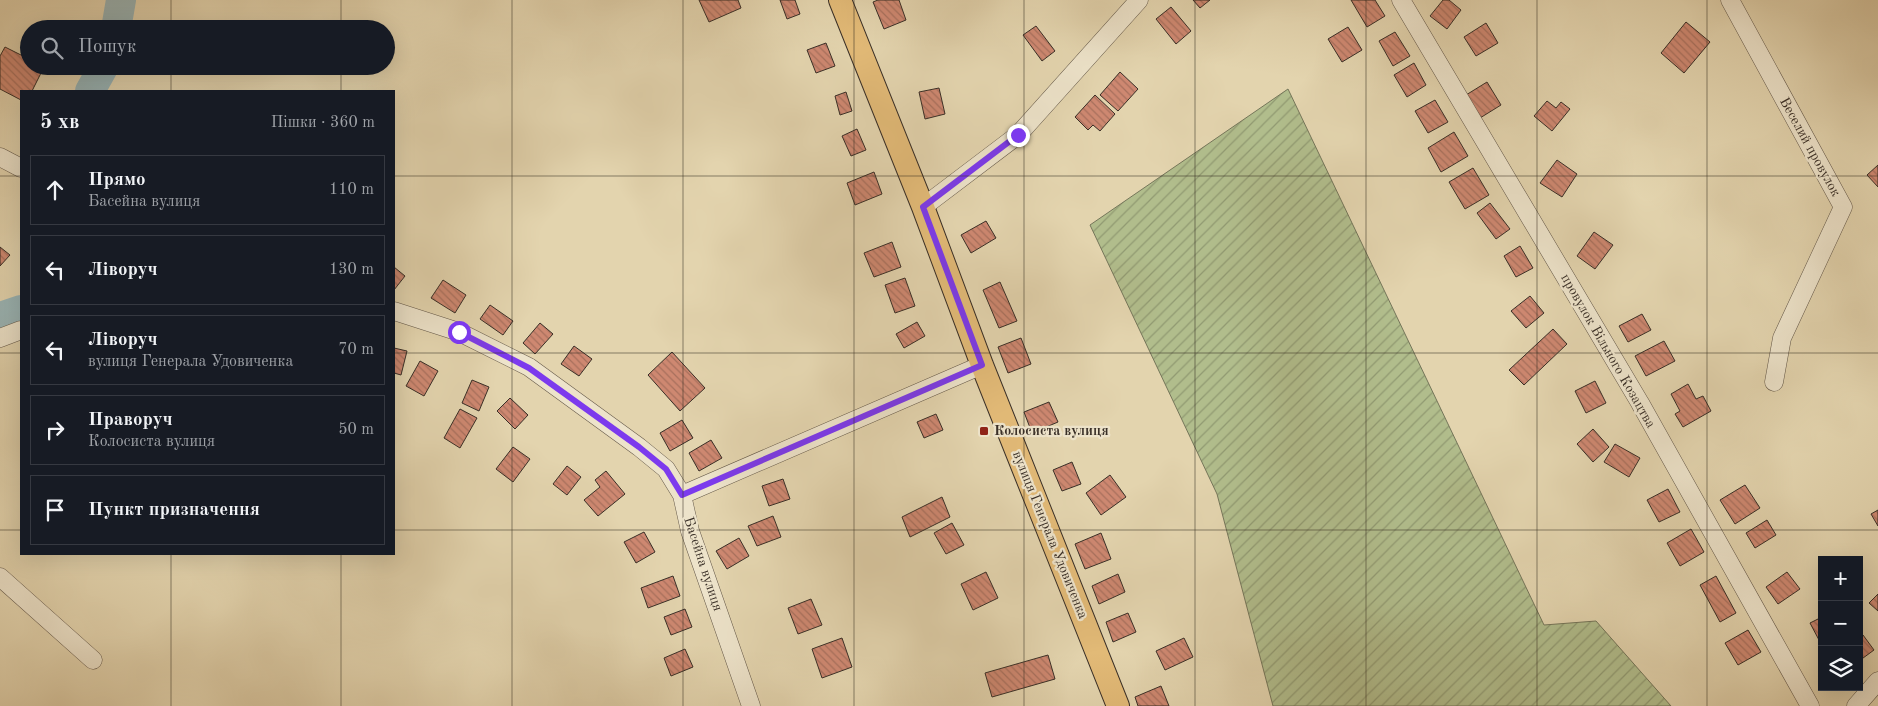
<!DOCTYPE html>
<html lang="uk">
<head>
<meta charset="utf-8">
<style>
  body { margin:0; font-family:"Old Standard TT",serif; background:#20242c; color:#f1f3f6 }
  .controls { position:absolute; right:15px; bottom:15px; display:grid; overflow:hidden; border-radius:0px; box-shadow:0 5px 20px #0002 }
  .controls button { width:45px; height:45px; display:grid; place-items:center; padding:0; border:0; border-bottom:1px solid #363941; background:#171b24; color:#f1f3f6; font:25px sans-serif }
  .stop { position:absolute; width:15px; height:15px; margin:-11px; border:4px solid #7c3aed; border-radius:50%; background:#fff }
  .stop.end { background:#7c3aed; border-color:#fff; box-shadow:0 1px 5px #0008 }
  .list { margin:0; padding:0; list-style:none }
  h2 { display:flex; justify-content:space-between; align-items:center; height:65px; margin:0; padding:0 20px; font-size:21px }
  h2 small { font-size:16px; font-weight:400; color:#9ea1a6 }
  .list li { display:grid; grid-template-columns:32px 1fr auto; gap:15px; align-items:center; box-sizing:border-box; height:70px; margin:0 10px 10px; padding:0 10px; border:1px solid #363941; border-radius:0px }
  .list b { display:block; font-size:19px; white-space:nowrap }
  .list p { margin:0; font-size:16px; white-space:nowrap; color:#9ea1a6 }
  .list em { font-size:16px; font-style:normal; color:#9ea1a6 }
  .icon { flex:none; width:28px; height:28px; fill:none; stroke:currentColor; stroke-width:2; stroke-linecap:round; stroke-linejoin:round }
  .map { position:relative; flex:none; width:1878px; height:706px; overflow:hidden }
  .search { position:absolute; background:#171b24; box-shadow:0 5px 20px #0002; left:20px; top:20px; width:375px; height:55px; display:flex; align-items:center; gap:12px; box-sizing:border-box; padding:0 18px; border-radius:28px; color:#9ea1a6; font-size:19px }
  .panel { position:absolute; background:#171b24; box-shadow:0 5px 20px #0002; left:20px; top:90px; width:375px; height:465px; border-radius:0px }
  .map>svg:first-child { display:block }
  .garden { fill:url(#garden-furrows); stroke:#75765a }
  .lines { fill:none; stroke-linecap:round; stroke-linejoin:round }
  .river { stroke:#9ab5b6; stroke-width:30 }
  .building { fill:url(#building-back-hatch); stroke:#392f27 }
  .minor-casing { stroke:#645849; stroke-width:19 }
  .major-casing { stroke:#392f27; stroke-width:24 }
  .minor { stroke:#ede3ca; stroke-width:18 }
  .major { stroke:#e2ba77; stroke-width:22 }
  .route { stroke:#7c3aed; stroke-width:6 }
  .grid { fill:none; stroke:#392f27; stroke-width:1; stroke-opacity:0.55 }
  .poi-dot { fill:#8f2418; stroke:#ede3ca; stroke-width:2 }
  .labels { text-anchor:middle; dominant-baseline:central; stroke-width:4.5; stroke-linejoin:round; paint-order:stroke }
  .street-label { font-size:14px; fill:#392f27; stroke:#ede3ca }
  .poi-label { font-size:14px; font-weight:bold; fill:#392f27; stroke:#ede3ca; text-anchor:start }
</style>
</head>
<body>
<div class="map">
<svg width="1878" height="706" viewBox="0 0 1878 706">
  <defs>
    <pattern id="garden-furrows" width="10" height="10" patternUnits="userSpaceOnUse" patternTransform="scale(1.25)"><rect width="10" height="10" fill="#b1bd8c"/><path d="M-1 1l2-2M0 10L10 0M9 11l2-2" fill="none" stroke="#919a72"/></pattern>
    <pattern id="building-back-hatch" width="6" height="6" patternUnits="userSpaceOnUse" patternTransform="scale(1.25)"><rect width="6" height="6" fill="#ce8871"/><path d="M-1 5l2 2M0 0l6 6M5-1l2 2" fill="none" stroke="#a8705d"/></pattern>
  </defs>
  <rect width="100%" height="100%" fill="#e3d4ae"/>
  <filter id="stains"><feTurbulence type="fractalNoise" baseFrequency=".004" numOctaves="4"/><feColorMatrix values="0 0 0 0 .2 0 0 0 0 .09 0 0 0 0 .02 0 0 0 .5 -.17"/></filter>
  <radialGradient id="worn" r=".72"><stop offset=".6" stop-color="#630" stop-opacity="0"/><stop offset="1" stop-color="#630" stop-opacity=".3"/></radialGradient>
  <!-- garden -->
  <path class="garden" d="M 1288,89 L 1544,625 L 1596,621 L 1671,706 L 1273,706 L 1217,494 L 1090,225 Z"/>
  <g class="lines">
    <!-- river -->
    <path class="river" d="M 116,29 L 121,0
      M 90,91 L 104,66
      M 0,317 L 21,310"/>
  </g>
  <!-- building -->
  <path class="building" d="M 699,0 L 738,0 L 741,8 L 709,22 Z
    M 780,0 L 795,0 L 800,14 L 787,19 Z
    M 878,0 L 899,0 L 906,20 L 884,29 L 873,2 Z
    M 1193,0 L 1210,0 L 1200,8 Z
    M 1351,0 L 1375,0 L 1385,16 L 1367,27 Z
    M 1443,0 L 1449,0 L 1461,10 L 1447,29 L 1430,16 Z
    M 1171,7 L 1191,31 L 1176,44 L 1156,19 Z
    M 1686,22 L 1710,42 L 1684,73 L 1661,53 Z
    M 1486,23 L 1498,43 L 1476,56 L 1464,37 Z
    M 1036,26 L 1055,51 L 1042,61 L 1023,35 Z
    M 1348,27 L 1362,50 L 1342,62 L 1328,39 Z
    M 1395,32 L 1410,56 L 1393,66 L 1379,41 Z
    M 826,43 L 835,66 L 816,73 L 807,50 Z
    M 5,47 L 29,59 L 29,66 L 41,73 L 32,91 L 21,91 L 21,100 L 0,89 L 0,56 Z
    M 1414,63 L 1426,85 L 1407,97 L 1394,75 Z
    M 1120,72 L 1138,89 L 1118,111 L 1100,95 Z
    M 1487,82 L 1501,105 L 1480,118 L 1466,95 Z
    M 939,88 L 945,114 L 925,119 L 919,92 Z
    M 846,92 L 852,111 L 840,115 L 835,96 Z
    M 1095,95 L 1115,114 L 1100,131 L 1093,125 L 1088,130 L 1075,117 Z
    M 1435,100 L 1448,122 L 1428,133 L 1415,111 Z
    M 1547,101 L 1556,108 L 1561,102 L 1570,109 L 1552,131 L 1534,116 Z
    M 857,129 L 866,150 L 851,156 L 842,136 Z
    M 1454,132 L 1468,156 L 1441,172 L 1428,148 Z
    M 1557,160 L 1577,174 L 1562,197 L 1540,183 Z
    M 1878,165 L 1878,187 L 1867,175 Z
    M 1473,168 L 1489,195 L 1465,209 L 1449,182 Z
    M 874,172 L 882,194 L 855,205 L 847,183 Z
    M 1490,203 L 1510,229 L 1496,239 L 1477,213 Z
    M 986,221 L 996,238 L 971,253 L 961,235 Z
    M 1594,232 L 1613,245 L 1595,269 L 1577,256 Z
    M 892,242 L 901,267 L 874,277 L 864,253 Z
    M 1520,246 L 1533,268 L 1516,277 L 1504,256 Z
    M 0,247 L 10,255 L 0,266 Z
    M 394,267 L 405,276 L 394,290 Z
    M 905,278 L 915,306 L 895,313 L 885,285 Z
    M 443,280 L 466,295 L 455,313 L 431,298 Z
    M 1000,282 L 1017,321 L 999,328 L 983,290 Z
    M 1530,296 L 1544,313 L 1526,328 L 1511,311 Z
    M 490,305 L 513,321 L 503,335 L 480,319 Z
    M 1642,314 L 1651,330 L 1628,342 L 1619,326 Z
    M 917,322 L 925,336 L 904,348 L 896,334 Z
    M 540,323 L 553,334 L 535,354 L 523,343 Z
    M 1553,329 L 1567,344 L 1524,385 L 1509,370 Z
    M 1021,338 L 1031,364 L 1008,373 L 998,347 Z
    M 1664,341 L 1675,361 L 1646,376 L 1635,356 Z
    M 574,346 L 592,359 L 579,376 L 561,364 Z
    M 394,348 L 407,351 L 401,375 L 394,373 Z
    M 672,352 L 705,388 L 680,411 L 648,375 Z
    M 420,361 L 438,371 L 424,396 L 406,386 Z
    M 472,380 L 489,387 L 479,411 L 462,403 Z
    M 1595,381 L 1606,403 L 1586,413 L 1575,391 Z
    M 1688,384 L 1696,399 L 1703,396 L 1711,411 L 1683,427 L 1675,414 L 1680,411 L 1671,394 Z
    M 510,398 L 528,415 L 515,429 L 497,411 Z
    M 1049,402 L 1058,422 L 1032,433 L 1024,412 Z
    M 460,409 L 477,418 L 460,448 L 444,438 Z
    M 936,414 L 943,430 L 924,438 L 917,422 Z
    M 682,420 L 693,438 L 670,451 L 660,433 Z
    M 1593,429 L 1609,447 L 1593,462 L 1577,444 Z
    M 711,440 L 722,458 L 699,471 L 689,453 Z
    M 1615,444 L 1640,458 L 1629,477 L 1604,462 Z
    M 513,447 L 530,459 L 513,482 L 496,469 Z
    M 1072,462 L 1081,484 L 1062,491 L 1053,470 Z
    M 567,466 L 581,477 L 567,495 L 553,484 Z
    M 606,471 L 625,494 L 598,516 L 584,500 L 600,487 L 595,480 Z
    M 1110,475 L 1126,497 L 1101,515 L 1086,493 Z
    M 783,479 L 790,499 L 769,506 L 762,486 Z
    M 1745,485 L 1760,508 L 1735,524 L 1720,500 Z
    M 1668,489 L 1680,512 L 1659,522 L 1647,500 Z
    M 942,497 L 950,517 L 910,537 L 902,517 Z
    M 1878,510 L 1878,526 L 1871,514 Z
    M 773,516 L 781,537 L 757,546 L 748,526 Z
    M 1767,520 L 1776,535 L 1755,548 L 1746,533 Z
    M 952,523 L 964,545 L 946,554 L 934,533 Z
    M 1691,529 L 1704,552 L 1680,566 L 1667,543 Z
    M 644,532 L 655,552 L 636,563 L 624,542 Z
    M 1101,533 L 1111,559 L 1085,569 L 1075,544 Z
    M 739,538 L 749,556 L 727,569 L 716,551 Z
    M 986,572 L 998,598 L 973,610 L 961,584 Z
    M 1787,572 L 1800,589 L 1778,604 L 1766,587 Z
    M 1118,574 L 1125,592 L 1099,604 L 1092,586 Z
    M 673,576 L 680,596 L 648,608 L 641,588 Z
    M 1716,576 L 1736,613 L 1720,622 L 1700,585 Z
    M 1878,594 L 1878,611 L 1869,603 Z
    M 811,599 L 822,625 L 798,634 L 788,608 Z
    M 685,609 L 692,627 L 671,635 L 664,617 Z
    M 1128,613 L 1136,632 L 1113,642 L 1106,622 Z
    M 1822,617 L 1822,639 L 1819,640 L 1810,623 Z
    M 1748,630 L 1761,652 L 1738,665 L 1725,643 Z
    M 1863,635 L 1874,650 L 1859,661 L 1859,638 Z
    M 842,638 L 852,667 L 822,678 L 812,649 Z
    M 1184,638 L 1193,657 L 1165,670 L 1156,651 Z
    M 685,649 L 693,667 L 671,676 L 664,658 Z
    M 1048,655 L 1055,679 L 992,697 L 985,673 Z
    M 1161,686 L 1169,706 L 1138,706 L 1135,697 Z"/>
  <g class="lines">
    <defs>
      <path id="minor" d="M 1401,0 L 1640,403 L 1810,706
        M 1730,0 L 1843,207 L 1782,338 L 1774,382
        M 0,157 L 21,168
        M 923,207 L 1018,135 L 1139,0
        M 394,311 L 459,332 L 529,367 L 639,447 L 666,469 L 682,495 L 690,531 L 751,706
        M 0,338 L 21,330
        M 682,495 L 982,365
        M 0,577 L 93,660
        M 1856,706 L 1878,681"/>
      <path id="major" d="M 840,0 L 923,207 L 982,365 L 1118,706"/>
    </defs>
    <!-- minor casing -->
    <use href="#minor" class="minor-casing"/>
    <!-- major casing -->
    <use href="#major" class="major-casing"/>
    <!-- minor -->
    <use href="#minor" class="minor"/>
    <!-- major -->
    <use href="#major" class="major"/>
  </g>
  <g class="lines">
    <!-- route -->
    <path class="route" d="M 459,332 L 529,368 L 639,447 L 666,469 L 682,495 L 982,365 L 923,207 L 1018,135"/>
  </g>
  <!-- grid -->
  <path class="grid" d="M 171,0 L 171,29M 341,0 L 341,29M 512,0 L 512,706M 683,0 L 683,706M 854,0 L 854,706M 1024,0 L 1024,706M 1195,0 L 1195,706M 1366,0 L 1366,706M 1537,0 L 1537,706M 1707,0 L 1707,706M 171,66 L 171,91M 341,66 L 341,91M 0,176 L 21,176M 394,176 L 1878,176M 0,353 L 21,353M 394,353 L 1878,353M 0,530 L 21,530M 394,530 L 1878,530M 171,554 L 171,706M 341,554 L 341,706"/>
  <!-- markers -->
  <rect class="poi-dot" x="979" y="426" width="10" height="10" rx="2.5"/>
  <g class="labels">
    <!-- street labels -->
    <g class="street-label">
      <text transform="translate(1810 147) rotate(61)">Веселий провулок</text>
      <text transform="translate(1608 351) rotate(60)">провулок Вільного Козацтва</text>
      <text transform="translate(1050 535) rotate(68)">вулиця Генерала Удовиченка</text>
      <text transform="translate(703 564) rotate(72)">Басейна вулиця</text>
    </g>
    <!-- poi labels -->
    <g class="poi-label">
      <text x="994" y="431">Колосиста вулиця</text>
    </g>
  </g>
  <rect width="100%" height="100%" filter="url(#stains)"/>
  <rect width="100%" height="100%" fill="url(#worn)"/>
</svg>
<div class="controls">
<button>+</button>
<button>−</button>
<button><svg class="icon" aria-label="layers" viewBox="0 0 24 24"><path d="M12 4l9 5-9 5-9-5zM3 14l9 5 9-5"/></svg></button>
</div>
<div class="stop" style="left:459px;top:332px"></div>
<div class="stop end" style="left:1018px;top:135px"></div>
<div class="search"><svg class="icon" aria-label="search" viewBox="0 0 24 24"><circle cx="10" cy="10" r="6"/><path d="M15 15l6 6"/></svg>Пошук</div>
<section class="panel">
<h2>5 хв<small>Пішки · 360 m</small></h2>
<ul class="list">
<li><svg class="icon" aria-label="ahead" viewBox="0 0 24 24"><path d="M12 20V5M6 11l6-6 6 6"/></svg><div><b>Прямо</b><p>Басейна вулиця</p></div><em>110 m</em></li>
<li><svg class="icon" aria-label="left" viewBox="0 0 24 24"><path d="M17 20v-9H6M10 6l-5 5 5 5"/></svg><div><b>Ліворуч</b></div><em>130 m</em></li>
<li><svg class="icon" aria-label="left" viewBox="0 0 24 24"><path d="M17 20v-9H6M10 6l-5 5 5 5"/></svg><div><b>Ліворуч</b><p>вулиця Генерала Удовиченка</p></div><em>70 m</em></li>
<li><svg class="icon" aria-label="right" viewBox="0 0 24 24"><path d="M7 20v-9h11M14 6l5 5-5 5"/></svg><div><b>Праворуч</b><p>Колосиста вулиця</p></div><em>50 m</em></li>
<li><svg class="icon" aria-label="arrive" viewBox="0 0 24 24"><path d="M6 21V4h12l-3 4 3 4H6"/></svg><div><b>Пункт призначення</b></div></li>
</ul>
</section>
</div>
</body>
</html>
